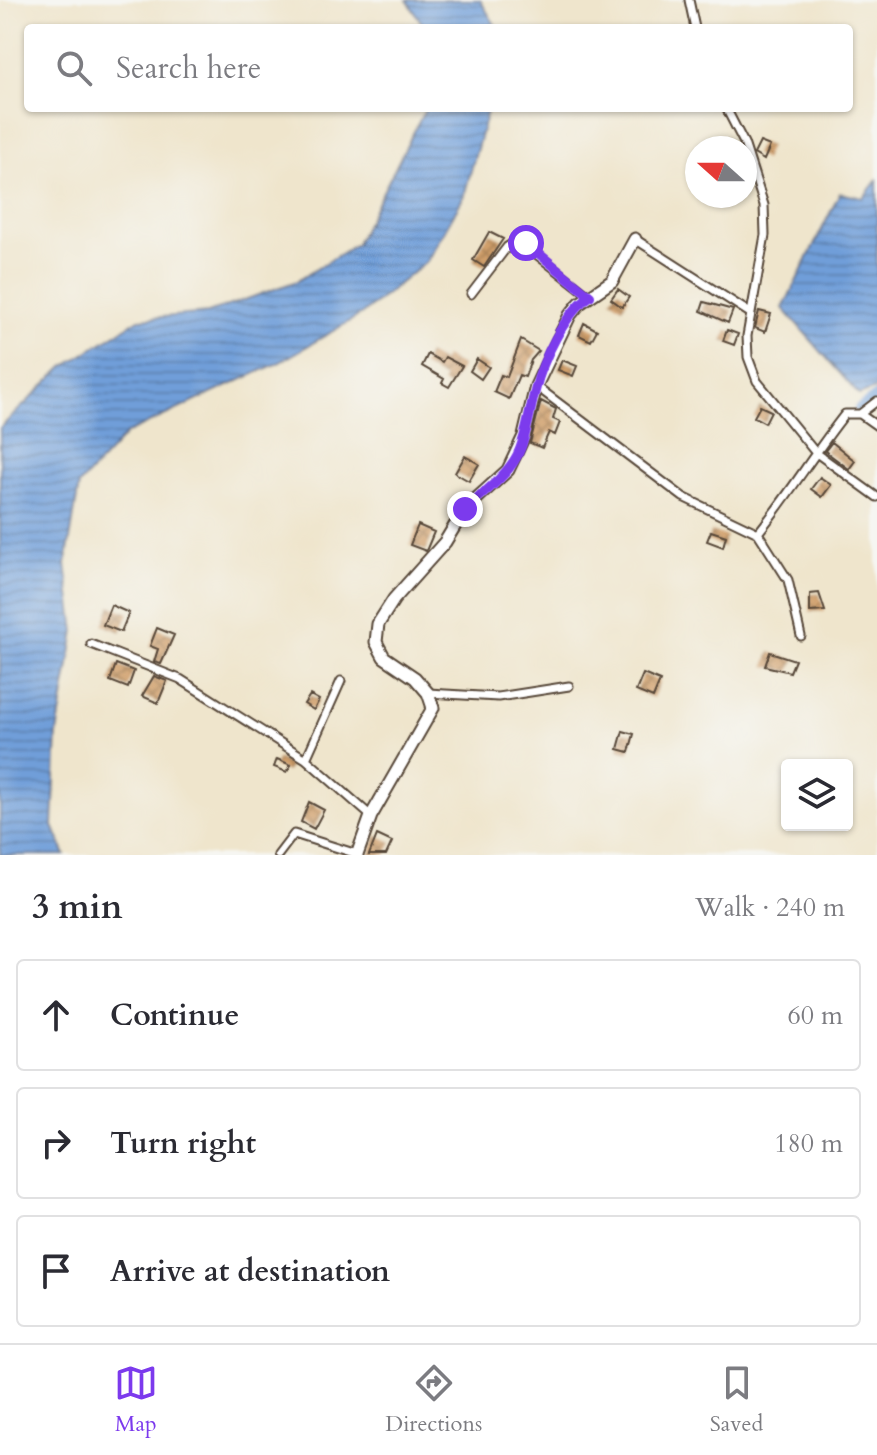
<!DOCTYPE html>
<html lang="en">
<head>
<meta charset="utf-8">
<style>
  body { margin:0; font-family:Cardo,serif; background:#f2f2f3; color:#2b2b33 }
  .controls { position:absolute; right:24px; bottom:24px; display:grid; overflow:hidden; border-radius:8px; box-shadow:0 2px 6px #0004 }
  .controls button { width:72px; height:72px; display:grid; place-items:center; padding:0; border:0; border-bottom:2px solid #e1e1e2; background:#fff; color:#2b2b33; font:40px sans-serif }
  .compass { position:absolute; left:685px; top:136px; width:72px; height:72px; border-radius:50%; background:#fff; box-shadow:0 2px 6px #0004; rotate:291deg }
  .stop { position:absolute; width:24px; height:24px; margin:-18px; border:6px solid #7c3aed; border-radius:50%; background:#fff }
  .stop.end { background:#7c3aed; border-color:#fff; box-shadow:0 2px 8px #0008 }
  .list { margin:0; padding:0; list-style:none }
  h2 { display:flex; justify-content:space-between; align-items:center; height:104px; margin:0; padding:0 32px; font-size:34px }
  h2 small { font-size:26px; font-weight:400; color:#7c7c81 }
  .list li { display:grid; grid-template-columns:52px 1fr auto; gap:24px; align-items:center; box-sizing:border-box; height:112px; margin:0 16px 16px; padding:0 16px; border:2px solid #e1e1e2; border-radius:8px }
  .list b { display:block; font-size:30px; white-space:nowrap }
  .list em { font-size:26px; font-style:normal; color:#7c7c81 }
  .icon { flex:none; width:44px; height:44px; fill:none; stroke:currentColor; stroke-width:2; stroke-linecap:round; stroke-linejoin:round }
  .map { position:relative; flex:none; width:877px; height:855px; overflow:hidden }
  .search { position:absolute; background:#fff; box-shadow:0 2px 6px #0004; left:24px; right:24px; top:24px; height:88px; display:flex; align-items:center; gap:20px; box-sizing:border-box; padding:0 28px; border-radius:8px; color:#7c7c81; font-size:30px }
  .sheet { height:488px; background:#fff }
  nav { display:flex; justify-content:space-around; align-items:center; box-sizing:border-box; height:112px; border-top:2px solid #e1e1e2; background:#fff; font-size:22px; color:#7c7c81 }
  nav a { display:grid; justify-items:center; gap:4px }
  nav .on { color:#7c3aed }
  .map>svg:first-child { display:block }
  .water { fill:url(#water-rules); stroke:#56647c; stroke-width:2 }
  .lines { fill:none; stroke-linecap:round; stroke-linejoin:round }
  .canal { stroke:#709ed9; stroke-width:10 }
  .building { fill:url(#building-cross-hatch) }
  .street-casing { stroke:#564638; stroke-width:11 }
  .secondary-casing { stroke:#564638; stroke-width:15 }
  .street { stroke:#fff; stroke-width:7 }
  .secondary { stroke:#fff; stroke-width:11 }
  .route { stroke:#7c3aed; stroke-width:10 }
</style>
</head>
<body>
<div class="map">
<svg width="877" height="855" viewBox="0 0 877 855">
  <defs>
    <pattern id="water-rules" width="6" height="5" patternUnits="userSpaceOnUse" patternTransform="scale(2)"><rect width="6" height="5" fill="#709ed9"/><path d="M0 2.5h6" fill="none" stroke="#5d81af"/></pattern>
    <pattern id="building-cross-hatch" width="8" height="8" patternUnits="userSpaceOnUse" patternTransform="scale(2)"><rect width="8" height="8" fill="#d09f6b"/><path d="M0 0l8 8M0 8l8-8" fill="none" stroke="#aa8257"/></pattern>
  </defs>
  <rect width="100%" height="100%" fill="#f6f6f2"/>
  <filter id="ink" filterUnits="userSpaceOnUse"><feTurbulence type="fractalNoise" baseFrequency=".0125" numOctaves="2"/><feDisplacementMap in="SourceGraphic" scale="16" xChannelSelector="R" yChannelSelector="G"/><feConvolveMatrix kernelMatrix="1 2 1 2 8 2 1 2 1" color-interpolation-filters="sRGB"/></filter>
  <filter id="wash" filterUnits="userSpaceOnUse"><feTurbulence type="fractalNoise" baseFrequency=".006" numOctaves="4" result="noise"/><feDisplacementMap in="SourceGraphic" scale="32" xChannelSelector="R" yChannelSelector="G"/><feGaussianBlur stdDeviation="1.8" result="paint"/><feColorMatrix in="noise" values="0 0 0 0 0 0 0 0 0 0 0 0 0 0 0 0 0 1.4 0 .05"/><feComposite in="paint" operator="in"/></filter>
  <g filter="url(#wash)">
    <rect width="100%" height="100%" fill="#efe5cc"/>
    <!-- water -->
    <path class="water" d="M 407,0 L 480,0 L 497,28 L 425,28 Z
      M 426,108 L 488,108 L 464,196 L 427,261 L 362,314 L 280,362 L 127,433 L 79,485 L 66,564 L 75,631 L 57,733 L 53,826 L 65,855 L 0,855 L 0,428 L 61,369 L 139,319 L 208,313 L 297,281 L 356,244 Z
      M 877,180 L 877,388 L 859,395 L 783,308 L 840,193 L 863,198 Z"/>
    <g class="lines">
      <!-- canal -->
      <path class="canal" d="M 877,400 L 859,409 L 877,396"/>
    </g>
    <g id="blocks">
      <!-- building -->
      <path class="building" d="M 760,142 L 770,146 L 764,160 L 754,154 Z
        M 489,232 L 503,239 L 484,267 L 473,260 Z
        M 618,289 L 629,297 L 622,307 L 611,299 Z
        M 704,302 L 733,310 L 728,323 L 701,311 Z
        M 759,311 L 771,314 L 765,332 L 755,328 Z
        M 584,323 L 597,330 L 591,341 L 579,335 Z
        M 727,330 L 738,334 L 734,345 L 723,341 Z
        M 521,340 L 539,351 L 531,360 L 525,377 L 519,375 L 509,399 L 494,392 L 501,375 L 507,377 Z
        M 428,354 L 442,362 L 445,357 L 462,366 L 449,387 L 442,383 L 444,379 L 422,366 Z
        M 477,359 L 489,367 L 481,379 L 470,371 Z
        M 562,360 L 577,366 L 573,376 L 558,370 Z
        M 541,401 L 556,409 L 553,419 L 560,422 L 555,435 L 549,432 L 542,448 L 530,443 Z
        M 760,406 L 771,411 L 765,423 L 754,417 Z
        M 832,442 L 855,461 L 849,469 L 825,451 Z
        M 465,456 L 479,464 L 469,481 L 455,473 Z
        M 820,477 L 831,485 L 822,497 L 811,489 Z
        M 418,525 L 434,532 L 426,551 L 410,545 Z
        M 711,531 L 726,536 L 723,547 L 707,541 Z
        M 819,593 L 825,611 L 810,612 L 810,594 Z
        M 111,605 L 129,613 L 121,632 L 103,625 Z
        M 157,628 L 174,635 L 161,664 L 154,662 L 158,649 L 150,646 Z
        M 770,652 L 795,660 L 790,672 L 765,666 Z
        M 116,664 L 134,671 L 128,688 L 110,681 Z
        M 643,674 L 660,681 L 653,698 L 636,691 Z
        M 154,676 L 167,681 L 158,703 L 142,696 Z
        M 310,695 L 319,700 L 314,710 L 304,704 Z
        M 623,731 L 634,734 L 629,752 L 618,749 Z
        M 277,759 L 291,765 L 287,772 L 274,767 Z
        M 309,802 L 324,810 L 314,829 L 301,822 Z
        M 377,835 L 392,842 L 386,855 L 369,855 Z"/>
    </g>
  </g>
  <g filter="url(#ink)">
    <use href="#blocks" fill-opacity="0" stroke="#564638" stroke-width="2"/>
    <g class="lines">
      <defs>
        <path id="street" d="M 689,0 L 695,28
          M 726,108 L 744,143 L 764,205 L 765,235 L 747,336 L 748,357 L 757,381 L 815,452 L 877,497
          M 635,239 L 750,313
          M 471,294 L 507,247 L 518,240 L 590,296
          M 536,386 L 683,497 L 758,533 L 788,580 L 801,636
          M 860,414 L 877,401
          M 758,533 C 789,495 814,453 845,414 L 860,414 L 877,426
          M 91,644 L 180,679 L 306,759 L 371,816
          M 428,693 L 498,697 L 569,686
          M 306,759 L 341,681
          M 278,855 L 294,834 L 357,854"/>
        <path id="secondary" d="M 357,855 L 371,816 L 433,708 L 428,693 L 415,678 L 384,657 L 376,642 L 378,624 L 394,599 L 445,542 L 465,509 L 508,470 L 524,436 L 536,386 L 570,315 L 580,303 L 612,281 L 635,239"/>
      </defs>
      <!-- street casing -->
      <use href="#street" class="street-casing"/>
      <!-- secondary casing -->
      <use href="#secondary" class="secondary-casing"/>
      <!-- street -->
      <use href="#street" class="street"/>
      <!-- secondary -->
      <use href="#secondary" class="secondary"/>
    </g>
  </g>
  <g class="lines" filter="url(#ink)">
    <!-- route -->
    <path class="route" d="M 465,509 C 483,493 505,478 517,456 C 527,437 529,412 535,391 C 542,360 564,314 590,296 L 526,243"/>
  </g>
</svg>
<div class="controls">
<button><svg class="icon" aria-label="layers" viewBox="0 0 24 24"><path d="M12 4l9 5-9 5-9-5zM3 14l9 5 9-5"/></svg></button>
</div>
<svg class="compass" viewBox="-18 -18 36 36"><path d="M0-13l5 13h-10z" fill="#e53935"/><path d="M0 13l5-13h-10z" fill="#7c7c81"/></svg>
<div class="stop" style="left:526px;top:243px"></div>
<div class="stop end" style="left:465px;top:509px"></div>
<div class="search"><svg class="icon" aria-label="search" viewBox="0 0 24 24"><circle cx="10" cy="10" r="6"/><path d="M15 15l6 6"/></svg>Search here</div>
</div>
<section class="sheet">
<h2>3 min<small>Walk · 240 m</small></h2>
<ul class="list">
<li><svg class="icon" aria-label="ahead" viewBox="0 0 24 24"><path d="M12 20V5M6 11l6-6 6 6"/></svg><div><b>Continue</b></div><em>60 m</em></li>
<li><svg class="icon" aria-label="right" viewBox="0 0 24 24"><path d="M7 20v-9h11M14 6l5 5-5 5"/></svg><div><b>Turn right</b></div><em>180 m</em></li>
<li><svg class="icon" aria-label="arrive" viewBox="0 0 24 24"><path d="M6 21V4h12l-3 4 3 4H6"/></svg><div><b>Arrive at destination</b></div></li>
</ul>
</section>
<nav>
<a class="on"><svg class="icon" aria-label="map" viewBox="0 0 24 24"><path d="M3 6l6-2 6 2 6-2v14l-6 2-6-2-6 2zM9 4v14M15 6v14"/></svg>Map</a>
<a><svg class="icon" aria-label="directions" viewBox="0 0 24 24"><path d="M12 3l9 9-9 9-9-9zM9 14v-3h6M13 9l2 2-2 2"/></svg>Directions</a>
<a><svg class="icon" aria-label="saved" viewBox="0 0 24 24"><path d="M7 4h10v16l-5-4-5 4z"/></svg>Saved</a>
</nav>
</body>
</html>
